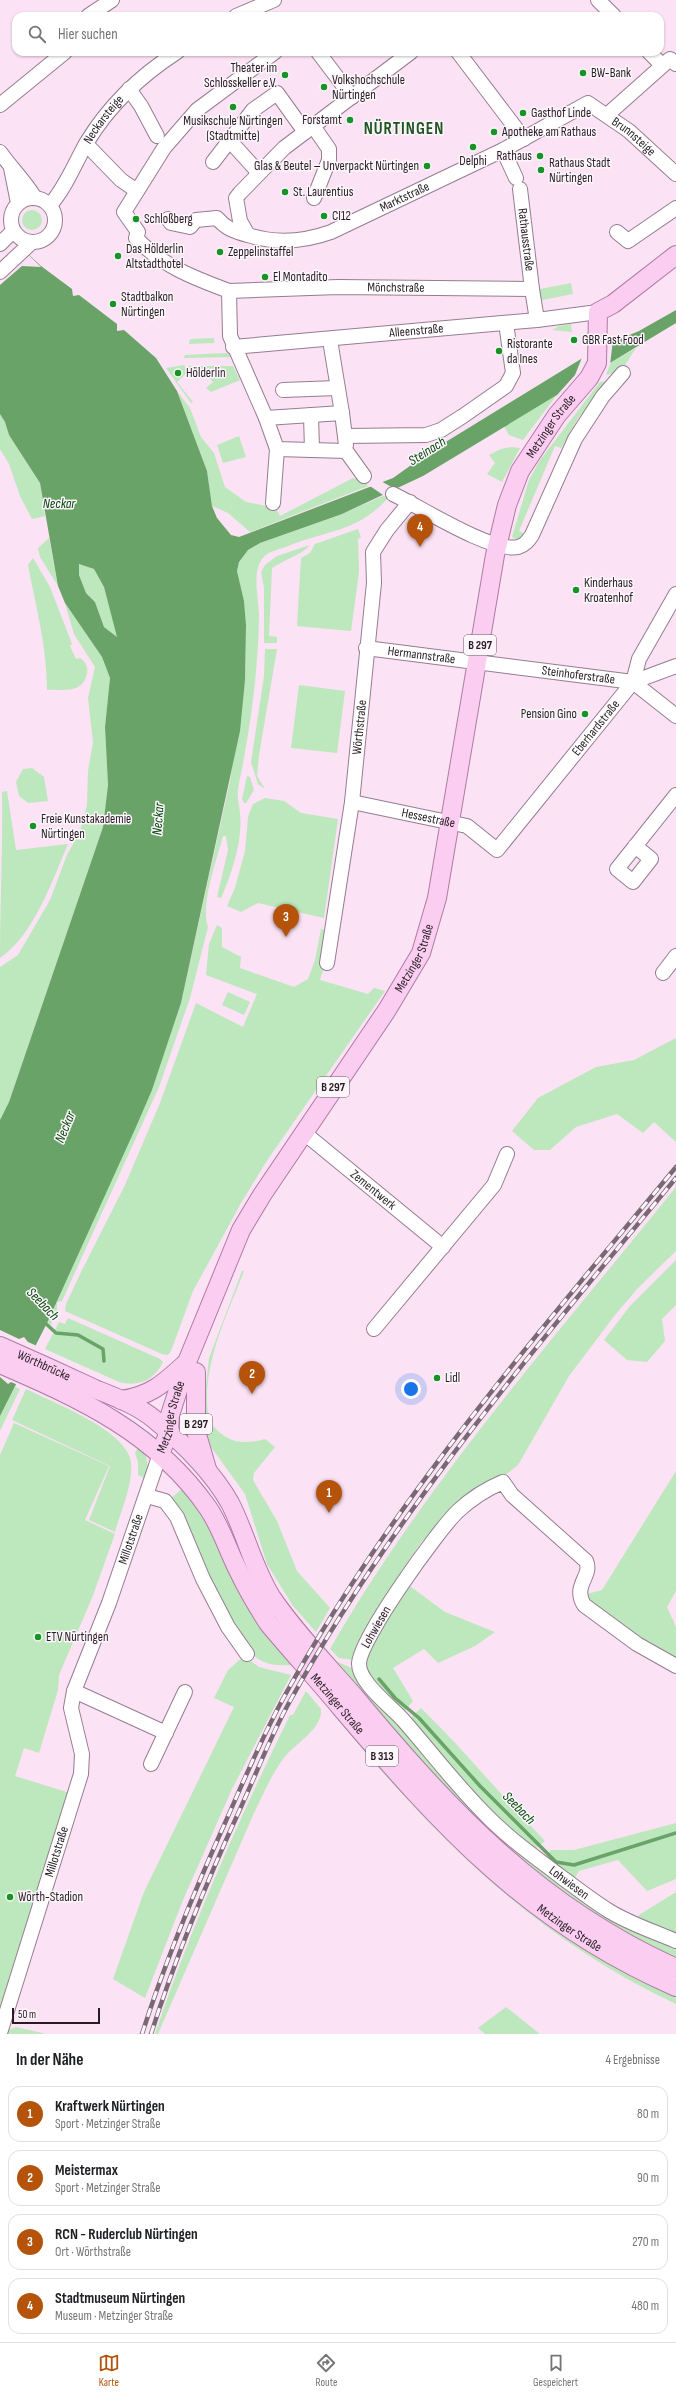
<!DOCTYPE html>
<html lang="de">
<head>
<meta charset="utf-8">
<style>
  body { margin:0; font-family:"Sofia Sans Condensed",sans-serif; background:#f2f2f2; color:#202124 }
  .scale { position:absolute; left:12px; bottom:10px; width:88px; box-sizing:border-box; padding-left:4px; border:2px solid #261d24; border-top:0; font-size:11px; line-height:14px; white-space:nowrap; color:#261d24; -webkit-text-stroke:3px #fcf6fa; paint-order:stroke }
  .you { position:absolute; left:411px; top:1389px; width:14px; height:14px; margin:-10px; border:3px solid #fff; border-radius:50%; background:#1a73e8; box-shadow:0 0 0 6px #1a73e833 }
  .badge { display:grid; place-items:center; width:26px; height:26px; border-radius:50%; background:#b45309; color:#fff; font-size:13px; font-weight:700 }
  .pin { position:absolute; translate:-50% -33px; filter:drop-shadow(0 1px 2px #0008) }
  .pin::after { content:''; position:absolute; top:21px; width:14px; height:12px; background:inherit; clip-path:polygon(0 0,100% 0,50% 100%) }
  .list { margin:0; padding:0; list-style:none }
  h2 { display:flex; justify-content:space-between; align-items:center; height:52px; margin:0; padding:0 16px; font-size:17px }
  h2 small { font-size:13px; font-weight:400; color:#757577 }
  .list li { display:grid; grid-template-columns:26px 1fr auto; gap:12px; align-items:center; box-sizing:border-box; height:56px; margin:0 8px 8px; padding:0 8px; border:1px solid #e0e0e0; border-radius:12px }
  .list b { display:block; font-size:15px; white-space:nowrap }
  .list p { margin:0; font-size:13px; white-space:nowrap; color:#757577 }
  .list em { font-size:13px; font-style:normal; color:#757577 }
  .icon { flex:none; width:22px; height:22px; fill:none; stroke:currentColor; stroke-width:2; stroke-linecap:round; stroke-linejoin:round }
  .map { position:relative; flex:none; width:676px; height:2034px; overflow:hidden }
  .search { position:absolute; background:#fff; box-shadow:0 1px 3px #0004; left:12px; right:12px; top:12px; height:44px; display:flex; align-items:center; gap:10px; box-sizing:border-box; padding:0 14px; border-radius:12px; color:#757577; font-size:15px }
  .sheet { height:308px; background:#fff }
  nav { display:flex; justify-content:space-around; align-items:center; box-sizing:border-box; height:56px; border-top:1px solid #e0e0e0; background:#fff; font-size:11px; color:#757577 }
  nav a { display:grid; justify-items:center; gap:2px }
  nav .on { color:#b45309 }
  .map>svg:first-child { display:block }
  .green { fill:#bde7bc }
  .water { fill:#69a368; fill-rule:evenodd }
  .pier { fill:#fce2f5 }
  .lines { fill:none; stroke-linecap:round; stroke-linejoin:round }
  .stream { stroke:#69a368; stroke-width:3.5 }
  .minor-casing { stroke:#957d8f; stroke-width:16 }
  .major-casing { stroke:#ae7ba3; stroke-width:20 }
  .minor { stroke:#fff; stroke-width:14 }
  .major { stroke:#fbcef1; stroke-width:18 }
  .rail-casing { stroke:#796975; stroke-width:4.5 }
  .rail { stroke:#fcf6fa; stroke-width:3; stroke-dasharray:9; stroke-linecap:butt }
  .poi-dot { fill:#179425; stroke:#fcf6fa; stroke-width:1.5 }
  .labels { text-anchor:middle; dominant-baseline:central; stroke-width:3; stroke-linejoin:round; paint-order:stroke }
  .shield { fill:#fcf6fa; stroke:#665e64; stroke-width:1 }
  .shield-label { font-size:12px; font-weight:bold; fill:#261d24 }
  .poi-label { font-size:13px; fill:#261d24; stroke:#fcf6fa; text-anchor:start }
  .street-label { font-size:13px; fill:#261d24; stroke:#fcf6fa }
  .water-label { font-size:14px; font-style:italic; fill:#06470d; stroke:#fcf6fa }
  .district-label { font-size:17px; font-weight:bold; letter-spacing:1px; fill:#1f5521; stroke:#fcf6fa }
</style>
</head>
<body>
<div class="map">
<svg width="676" height="2034" viewBox="0 0 676 2034">
  <rect width="100%" height="100%" fill="#fce2f5"/>
  <!-- green -->
  <path class="green" d="M22 220a10 10 0 1 1 20 0a10 10 0 1 1-20 0Z
    M 571,283 L 573,294 L 537,301 L 535,290 Z
    M 571,324 L 572,332 L 552,330 L 559,326 Z
    M 214,338 L 214,343 L 189,344 L 190,339 Z
    M 636,348 C 626,362 626,371 606,375 L 611,362 Z
    M 226,353 L 233,357 L 184,358 L 185,355 Z
    M 184,365 L 188,372 L 177,382 L 193,402 L 191,403 L 166,368 Z
    M 188,366 L 233,366 L 240,380 L 211,392 L 206,388 L 213,382 L 198,366 L 190,371 Z
    M 610,381 L 578,418 L 561,448 L 555,446 L 519,531 L 525,534 L 520,541 L 512,537 L 529,480 L 540,460 L 600,382 Z
    M 177,391 L 190,408 L 201,437 L 214,453 L 225,487 L 246,502 L 276,508 L 280,516 L 353,478 L 364,480 L 368,486 L 250,532 L 228,513 L 212,506 L 207,471 Z
    M 559,392 L 523,440 L 509,435 L 504,426 Z
    M 0,414 L 5,422 L 9,435 L 40,483 L 45,516 L 32,519 L 20,496 L 9,464 L 0,449 Z
    M 239,436 L 246,457 L 223,463 L 217,445 Z
    M 512,447 L 520,448 L 502,482 L 487,474 L 495,463 L 489,455 L 501,449 Z
    M 385,495 L 388,498 C 357,533 325,530 286,547 C 280,549 271,551 266,555 C 250,567 259,600 259,616 C 258,675 250,731 238,788 C 237,797 239,804 240,813 C 243,840 232,873 221,898 L 217,897 L 228,850 L 226,836 L 223,836 C 217,859 200,905 208,927 L 190,998 L 159,1087 L 62,1301 L 57,1302 L 57,1313 L 50,1326 L 48,1321 L 152,1090 L 181,1003 L 230,781 L 245,680 L 246,625 L 244,601 L 237,571 L 239,562 L 248,550 L 260,543 L 342,514 Z
    M 358,529 L 361,537 L 358,539 L 359,572 L 351,631 L 297,626 L 301,558 L 310,553 L 315,544 Z
    M 49,538 L 58,586 L 40,557 L 38,548 Z
    M 310,545 C 302,555 283,560 272,568 L 269,636 L 277,637 L 277,643 L 264,643 L 264,588 L 261,572 L 265,565 L 277,556 Z
    M 33,558 L 50,587 L 72,644 L 70,646 L 76,659 L 80,658 C 86,662 88,667 87,674 C 82,694 64,689 47,690 C 47,647 36,607 28,565 Z
    M 79,564 L 94,569 L 104,587 L 118,638 L 104,627 L 95,602 L 86,593 L 79,575 Z
    M 65,603 L 102,657 L 110,678 L 105,727 L 108,785 L 103,827 L 9,1102 L 0,1120 L 0,967 L 18,955 L 50,900 L 67,855 L 80,831 L 87,805 L 88,771 L 93,742 L 88,698 L 95,667 L 74,634 Z
    M 265,649 L 277,649 L 259,755 L 257,776 L 265,789 L 258,784 L 251,762 L 264,676 Z
    M 299,685 L 345,691 L 337,753 L 291,748 Z
    M 32,768 L 44,777 L 48,801 L 28,803 L 19,796 L 16,782 L 23,769 Z
    M 247,776 L 250,777 L 254,790 L 246,803 L 244,803 L 242,799 Z
    M 7,791 L 16,850 L 68,844 C 52,881 34,935 0,958 C 0,902 3,848 2,792 Z
    M 265,798 L 284,801 L 301,813 L 338,819 L 324,918 L 258,903 L 241,912 L 227,906 L 235,888 L 245,851 L 248,817 L 253,804 Z
    M 217,925 L 222,928 L 222,947 L 241,957 L 240,968 L 294,987 L 308,979 L 315,960 L 321,929 L 330,931 L 325,964 L 320,980 L 368,994 L 374,988 L 385,991 L 266,1162 L 241,1203 L 193,1291 L 171,1351 L 168,1355 L 162,1354 L 65,1311 L 66,1304 L 82,1270 L 125,1185 L 160,1103 L 196,1003 L 243,1027 L 257,994 L 206,975 L 209,944 Z
    M 228,992 L 250,1002 L 244,1015 L 222,1005 Z
    M 676,1038 L 676,1142 L 654,1122 L 643,1133 L 617,1114 L 576,1127 L 550,1150 L 534,1150 L 512,1131 L 538,1098 L 596,1067 L 634,1060 Z
    M 676,1187 L 676,1251 L 638,1288 L 615,1315 L 569,1376 L 518,1465 L 422,1541 L 405,1566 L 403,1577 L 355,1660 L 339,1658 L 330,1649 C 426,1482 556,1336 676,1187 Z
    M 676,1260 L 676,1305 L 662,1319 L 665,1341 L 647,1362 L 627,1360 L 604,1340 L 630,1306 Z
    M 242,1271 L 244,1271 C 226,1318 198,1372 210,1424 L 205,1423 L 204,1404 L 209,1358 Z
    M 68,1318 L 160,1359 L 163,1362 C 154,1381 138,1387 119,1382 L 45,1349 L 59,1322 L 65,1324 Z
    M 15,1387 L 20,1389 L 0,1431 L 0,1416 Z
    M 26,1389 C 52,1402 129,1431 131,1463 C 133,1485 121,1510 115,1532 L 89,1520 L 110,1466 L 12,1420 Z
    M 14,1423 L 109,1466 L 85,1520 L 115,1534 L 92,1598 L 59,1675 L 58,1690 L 39,1753 L 24,1748 L 15,1776 L 70,1793 L 0,2023 L 0,1455 Z
    M 213,1426 C 228,1443 243,1445 265,1439 L 275,1447 L 254,1473 L 253,1480 L 277,1521 L 297,1571 L 330,1608 L 316,1632 L 293,1606 L 267,1564 L 245,1494 L 211,1447 L 207,1433 Z
    M 139,1445 C 149,1455 148,1466 146,1479 L 138,1475 L 138,1462 L 135,1453 Z
    M 676,1471 L 676,1591 L 667,1607 L 676,1627 L 676,1666 L 579,1596 L 602,1590 Z
    M 182,1489 L 201,1513 L 216,1538 L 232,1577 L 250,1612 L 293,1665 C 264,1667 256,1661 239,1639 L 170,1499 Z
    M 407,1584 L 445,1612 L 495,1632 L 475,1646 L 438,1663 L 424,1649 L 393,1668 L 413,1701 L 404,1712 L 363,1673 L 371,1645 Z
    M 244,1656 L 259,1667 L 291,1675 L 232,1789 L 183,1900 L 145,1998 L 113,1979 L 144,1892 L 234,1707 L 214,1698 L 228,1670 Z
    M 333,1660 L 354,1669 L 532,1858 L 676,1944 L 676,1960 L 617,1930 L 541,1879 L 447,1792 Z
    M 310,1685 L 676,1994 L 676,2004 C 520,1930 416,1818 310,1685 Z
    M 306,1691 L 321,1709 C 323,1729 294,1744 283,1759 C 271,1775 263,1795 254,1813 L 158,2034 L 155,2034 C 192,1924 239,1819 290,1715 L 293,1715 Z
    M 421,1708 C 464,1750 502,1797 545,1841 L 534,1850 L 457,1776 L 411,1721 L 413,1715 Z
    M 676,1823 L 676,1879 L 647,1891 L 618,1860 L 579,1871 L 573,1881 L 544,1859 L 551,1850 L 574,1850 Z
    M 676,1892 L 676,1938 L 636,1920 L 639,1915 Z
    M 506,2007 L 540,2034 L 485,2034 L 478,2028 Z
    M 16,2027 L 42,2033 L 45,2034 L 7,2034 L 8,2030 Z"/>
  <!-- water -->
  <path class="water" d="M 0,228 L 41,266 L 72,289 L 73,296 L 79,295 L 117,324 L 117,331 L 124,330 L 156,358 L 177,391 L 207,471 L 212,506 L 217,518 L 231,535 L 239,537 L 393,478 L 431,451 L 581,359 L 615,341 L 639,331 L 676,310 L 676,323 L 423,476 L 342,514 L 260,543 L 248,550 L 239,562 L 237,571 L 244,601 L 246,625 L 245,680 L 240,731 L 181,1003 L 152,1090 L 136,1127 L 48,1321 L 0,1416 L 0,1120 L 9,1102 L 103,827 L 108,785 L 105,727 L 110,678 L 102,657 L 65,603 L 58,586 L 40,483 L 9,435 L 5,422 L 0,414 ZM 79,564 L 94,569 L 104,587 L 117,637 L 104,627 L 95,602 L 86,593 L 79,575 Z"/>
  <!-- pier -->
  <path class="pier" d="M 0,227 L 41,267 L 22,266 L 0,285 Z
    M 613,340 L 610,365 L 557,395 L 575,375 L 583,355 Z
    M 379,480 L 395,489 L 392,493 L 386,497 L 367,484 Z
    M 0,1330 L 19,1339 L 24,1337 L 28,1342 L 37,1346 L 18,1385 L 11,1382 L 8,1384 L 0,1377 Z"/>
  <g class="lines">
    <!-- stream -->
    <path class="stream" d="M 43,1321 L 56,1333 L 78,1335 L 103,1349 L 104,1361
      M 379,1679 L 395,1698 L 419,1718 L 480,1786 L 556,1862 L 574,1865 L 676,1833"/>
    <defs>
      <g id="minor">
        <path d="M 598,0 L 614,16"/>
        <path d="M 88,16 L 112,0"/>
        <path d="M 236,16 L 274,0"/>
        <path d="M 275,52 L 197,110 L 164,148 L 124,212 L 138,232 L 136,238 C 162,266 194,278 229,291 L 230,336 L 266,418 L 277,449 L 346,451 L 364,476"/>
        <path d="M 318,52 L 352,97"/>
        <path id="s1" d="M 411,52 L 284,148 L 240,193 L 236,198 L 240,221 L 248,235 C 276,244 303,242 331,232 L 503,150 L 588,103 L 629,131 L 676,174"/>
        <path d="M 458,52 L 524,139"/>
        <path d="M 649,52 L 662,65"/>
        <path d="M 129,89 L 141,106 L 157,136"/>
        <path d="M 0,105 L 65,52"/>
        <path d="M 607,115 L 670,59 L 676,64"/>
        <path d="M 313,126 L 329,149 L 329,160 L 314,198"/>
        <path d="M 230,141 L 259,173"/>
        <path d="M 86,144 L 121,180 L 137,191"/>
        <path d="M 503,150 L 516,178"/>
        <path d="M 0,152 C 11,168 25,181 35,198"/>
        <path d="M 213,162 L 253,110 L 277,93 L 305,132"/>
        <path d="M 11,168 L 18,203"/>
        <path id="s2" d="M 520,189 L 532,289 L 537,320"/>
        <circle cx="33" cy="220" r="22"/>
        <path id="s3" d="M 50,205 C 66,187 75,163 87,142 C 110,104 140,76 177,52"/>
        <path d="M 168,219 L 171,223 L 190,227 L 196,220 L 217,218 C 225,228 235,232 248,235"/>
        <path d="M 617,232 L 628,241 L 676,208"/>
        <path d="M 0,244 L 13,231"/>
        <path d="M 0,272 L 32,242"/>
        <path id="s4" d="M 229,291 L 338,287 L 532,289"/>
        <path d="M 330,340 L 342,413"/>
        <path id="s5" d="M 233,347 L 537,320 L 598,312"/>
        <path d="M 283,390 L 337,388"/>
        <path d="M 311,415 L 312,450"/>
        <path d="M 266,418 L 342,413 L 346,445"/>
        <path d="M 345,436 L 426,435 L 441,430 L 463,416 L 506,386 L 513,373 L 506,323"/>
        <path d="M 393,494 C 420,507 492,553 518,547 C 525,545 528,541 532,535 L 575,439 L 603,396 L 623,373"/>
        <path d="M 273,503 L 277,449"/>
        <path id="s6" d="M 366,648 L 633,682 L 676,666"/>
        <path d="M 633,682 L 676,716"/>
        <path id="s7" d="M 352,802 L 467,826 L 497,850 L 633,682 L 639,659 L 676,594"/>
        <path d="M 635,846 L 651,859 L 633,882 L 617,869 L 676,795"/>
        <path id="s8" d="M 327,963 L 352,802 L 374,583 L 373,552 L 387,530 L 410,502"/>
        <path d="M 663,973 L 676,956"/>
        <path id="s9" d="M 303,1132 L 443,1247"/>
        <path d="M 374,1329 L 494,1185 L 507,1154"/>
        <path d="M 147,1496 L 165,1501 L 177,1517 L 203,1579 L 228,1627 L 247,1654"/>
        <path id="s10" d="M 676,1666 L 637,1644 L 584,1605 C 572,1585 593,1576 586,1561 L 512,1495 L 503,1482 C 486,1489 472,1498 458,1511 C 438,1530 359,1640 359,1664 C 359,1683 392,1707 404,1721 C 431,1752 456,1785 485,1814 C 508,1838 534,1856 560,1876 C 575,1887 590,1899 606,1909 C 627,1923 653,1931 676,1941"/>
        <path d="M 74,1691 L 166,1733"/>
        <path d="M 151,1764 L 185,1692"/>
        <path id="s11" d="M 0,2033 L 81,1774 L 82,1754 L 71,1708 L 74,1691 L 109,1603 L 160,1454"/>
      </g>
      <g id="major">
        <path id="s12" d="M 0,1346 C 32,1360 63,1374 95,1389 C 115,1397 137,1405 154,1419 C 182,1442 212,1471 230,1503 C 246,1534 253,1568 272,1598 C 296,1633 326,1664 354,1696 C 449,1810 538,1906 676,1968"/>
        <path id="s13" d="M 0,1364 C 81,1399 156,1433 208,1508 C 221,1527 227,1548 237,1568 C 246,1587 257,1606 268,1623 C 292,1652 317,1679 341,1708 C 442,1827 529,1923 676,1987"/>
        <path d="M 196,1372 L 196,1431 L 207,1469"/>
        <path d="M 121,1400 C 151,1396 164,1383 186,1363"/>
        <path id="s14" d="M 160,1454 L 169,1432 L 170,1415 L 187,1362 L 241,1230 L 262,1195 L 387,1010 L 421,953 L 437,898 L 495,555 L 507,505 L 520,471 L 557,415 L 589,378 L 597,363 L 598,312 L 613,304 L 676,255"/>
      </g>
    </defs>
    <!-- minor casing -->
    <use href="#minor" class="minor-casing"/>
    <!-- major casing -->
    <use href="#major" class="major-casing"/>
    <!-- minor -->
    <use href="#minor" class="minor"/>
    <!-- major -->
    <use href="#major" class="major"/>
    <defs>
      <path id="rail" d="M 142,2034 C 165,1962 194,1892 225,1823 C 244,1780 262,1737 284,1697 C 390,1503 536,1336 676,1167
        M 151,2034 C 176,1956 207,1881 241,1807 C 257,1772 271,1735 290,1701 C 396,1510 538,1345 676,1178"/>
    </defs>
    <!-- rail casing -->
    <use href="#rail" class="rail-casing"/>
    <!-- rail -->
    <use href="#rail" class="rail"/>
  </g>
  <!-- markers -->
  <g class="poi-dot">
    <circle cx="583" cy="73" r="4"/>
    <circle cx="285" cy="75" r="4"/>
    <circle cx="324" cy="87" r="4"/>
    <circle cx="233" cy="107" r="4"/>
    <circle cx="523" cy="113" r="4"/>
    <circle cx="350" cy="120" r="4"/>
    <circle cx="494" cy="132" r="4"/>
    <circle cx="473" cy="147" r="4"/>
    <circle cx="540" cy="156" r="4"/>
    <circle cx="427" cy="166" r="4"/>
    <circle cx="541" cy="170" r="4"/>
    <circle cx="285" cy="192" r="4"/>
    <circle cx="324" cy="216" r="4"/>
    <circle cx="136" cy="219" r="4"/>
    <circle cx="220" cy="252" r="4"/>
    <circle cx="118" cy="256" r="4"/>
    <circle cx="265" cy="277" r="4"/>
    <circle cx="113" cy="304" r="4"/>
    <circle cx="574" cy="340" r="4"/>
    <circle cx="499" cy="351" r="4"/>
    <circle cx="178" cy="373" r="4"/>
    <circle cx="576" cy="590" r="4"/>
    <circle cx="585" cy="714" r="4"/>
    <circle cx="33" cy="826" r="4"/>
    <circle cx="437" cy="1378" r="4"/>
    <circle cx="38" cy="1637" r="4"/>
    <circle cx="10" cy="1897" r="4"/>
  </g>
  <g class="labels">
    <!-- shield labels -->
    <g class="shield">
      <rect x="464" y="635" width="32" height="20" rx="3"/>
      <rect x="317" y="1077" width="32" height="20" rx="3"/>
      <rect x="180" y="1414" width="32" height="20" rx="3"/>
      <rect x="366" y="1746" width="32" height="20" rx="3"/>
    </g>
    <g class="shield-label">
      <text x="480" y="645">B 297</text>
      <text x="333" y="1087">B 297</text>
      <text x="196" y="1424">B 297</text>
      <text x="382" y="1756">B 313</text>
    </g>
    <!-- poi labels -->
    <g class="poi-label">
      <text x="277" y="68" text-anchor="end">Theater im<tspan x="277" dy="15">Schlosskeller e.V.</tspan></text>
      <text x="591" y="73">BW-Bank</text>
      <text x="332" y="80">Volkshochschule<tspan x="332" dy="15">Nürtingen</tspan></text>
      <text x="531" y="113">Gasthof Linde</text>
      <text x="342" y="120" text-anchor="end">Forstamt</text>
      <text x="233" y="121" text-anchor="middle">Musikschule Nürtingen<tspan x="233" dy="15">(Stadtmitte)</tspan></text>
      <text x="502" y="132">Apotheke am Rathaus</text>
      <text x="532" y="156" text-anchor="end">Rathaus</text>
      <text x="473" y="161" text-anchor="middle">Delphi</text>
      <text x="549" y="163">Rathaus Stadt<tspan x="549" dy="15">Nürtingen</tspan></text>
      <text x="419" y="166" text-anchor="end">Glas &amp; Beutel – Unverpackt Nürtingen</text>
      <text x="293" y="192">St. Laurentius</text>
      <text x="332" y="216">CI12</text>
      <text x="144" y="219">Schloßberg</text>
      <text x="126" y="249">Das Hölderlin<tspan x="126" dy="15">Altstadthotel</tspan></text>
      <text x="228" y="252">Zeppelinstaffel</text>
      <text x="273" y="277">El Montadito</text>
      <text x="121" y="297">Stadtbalkon<tspan x="121" dy="15">Nürtingen</tspan></text>
      <text x="582" y="340">GBR Fast Food</text>
      <text x="507" y="344">Ristorante<tspan x="507" dy="15">da Ines</tspan></text>
      <text x="186" y="373">Hölderlin</text>
      <text x="584" y="583">Kinderhaus<tspan x="584" dy="15">Kroatenhof</tspan></text>
      <text x="577" y="714" text-anchor="end">Pension Gino</text>
      <text x="41" y="819">Freie Kunstakademie<tspan x="41" dy="15">Nürtingen</tspan></text>
      <text x="445" y="1378">Lidl</text>
      <text x="46" y="1637">ETV Nürtingen</text>
      <text x="18" y="1897">Wörth-Stadion</text>
    </g>
    <!-- street labels -->
    <g class="street-label">
      <text stroke="none"><textPath href="#s3" startOffset="101">Neckarsteige</textPath></text>
      <text stroke="none"><textPath href="#s1" startOffset="697">Brunnsteige</textPath></text>
      <text stroke="none"><textPath href="#s1" startOffset="434">Marktstraße</textPath></text>
      <text stroke="none"><textPath href="#s2" startOffset="51">Rathausstraße</textPath></text>
      <text stroke="none"><textPath href="#s4" startOffset="167">Mönchstraße</textPath></text>
      <text stroke="none"><textPath href="#s5" startOffset="184">Alleenstraße</textPath></text>
      <text stroke="none"><textPath href="#s14" startOffset="1117">Metzinger Straße</textPath></text>
      <text stroke="none"><textPath href="#s6" startOffset="56">Hermannstraße</textPath></text>
      <text stroke="none"><textPath href="#s6" startOffset="214">Steinhoferstraße</textPath></text>
      <text stroke="none"><textPath href="#s8" startOffset="238">Wörthstraße</textPath></text>
      <text stroke="none"><textPath href="#s7" startOffset="313">Eberhardstraße</textPath></text>
      <text stroke="none"><textPath href="#s7" startOffset="78">Hessestraße</textPath></text>
      <text stroke="none"><textPath href="#s14" startOffset="562">Metzinger Straße</textPath></text>
      <text stroke="none"><textPath href="#s9" startOffset="91">Zementwerk</textPath></text>
      <text stroke="none"><textPath href="#s12" startOffset="48">Wörthbrücke</textPath></text>
      <text stroke="none"><textPath href="#s14" startOffset="39">Metzinger Straße</textPath></text>
      <text stroke="none"><textPath href="#s11" startOffset="518">Millotstraße</textPath></text>
      <text transform="translate(376 1627) rotate(-60)">Lohwiesen</text>
      <text stroke="none"><textPath href="#s13" startOffset="493">Metzinger Straße</textPath></text>
      <text stroke="none"><textPath href="#s11" startOffset="190">Millotstraße</textPath></text>
      <text stroke="none"><textPath href="#s10" startOffset="815">Lohwiesen</textPath></text>
      <text stroke="none"><textPath href="#s13" startOffset="817">Metzinger Straße</textPath></text>
    </g>
    <!-- water labels -->
    <g class="water-label">
      <text transform="translate(427 451) rotate(-32)">Steinach</text>
      <text x="59" y="503">Neckar</text>
      <text transform="translate(158 819) rotate(-86)">Neckar</text>
      <text transform="translate(65 1127) rotate(-68)">Neckar</text>
      <text transform="translate(43 1304) rotate(46)">Seebach</text>
      <text transform="translate(519 1808) rotate(46)">Seebach</text>
    </g>
    <!-- district labels -->
    <g class="district-label">
      <text x="404" y="129">NÜRTINGEN</text>
    </g>
  </g>
</svg>
<div class="scale">50 m</div>
<div class="you"></div>
<div class="pin badge" style="left:329px;top:1513px">1</div>
<div class="pin badge" style="left:252px;top:1394px">2</div>
<div class="pin badge" style="left:286px;top:937px">3</div>
<div class="pin badge" style="left:420px;top:547px">4</div>
<div class="search"><svg class="icon" aria-label="search" viewBox="0 0 24 24"><circle cx="10" cy="10" r="6"/><path d="M15 15l6 6"/></svg>Hier suchen</div>
</div>
<section class="sheet">
<h2>In der Nähe<small>4 Ergebnisse</small></h2>
<ul class="list">
<li><span class="badge">1</span><div><b>Kraftwerk Nürtingen</b><p>Sport · Metzinger Straße</p></div><em>80 m</em></li>
<li><span class="badge">2</span><div><b>Meistermax</b><p>Sport · Metzinger Straße</p></div><em>90 m</em></li>
<li><span class="badge">3</span><div><b>RCN - Ruderclub Nürtingen</b><p>Ort · Wörthstraße</p></div><em>270 m</em></li>
<li><span class="badge">4</span><div><b>Stadtmuseum Nürtingen</b><p>Museum · Metzinger Straße</p></div><em>480 m</em></li>
</ul>
</section>
<nav>
<a class="on"><svg class="icon" aria-label="map" viewBox="0 0 24 24"><path d="M3 6l6-2 6 2 6-2v14l-6 2-6-2-6 2zM9 4v14M15 6v14"/></svg>Karte</a>
<a><svg class="icon" aria-label="directions" viewBox="0 0 24 24"><path d="M12 3l9 9-9 9-9-9zM9 14v-3h6M13 9l2 2-2 2"/></svg>Route</a>
<a><svg class="icon" aria-label="saved" viewBox="0 0 24 24"><path d="M7 4h10v16l-5-4-5 4z"/></svg>Gespeichert</a>
</nav>
</body>
</html>
